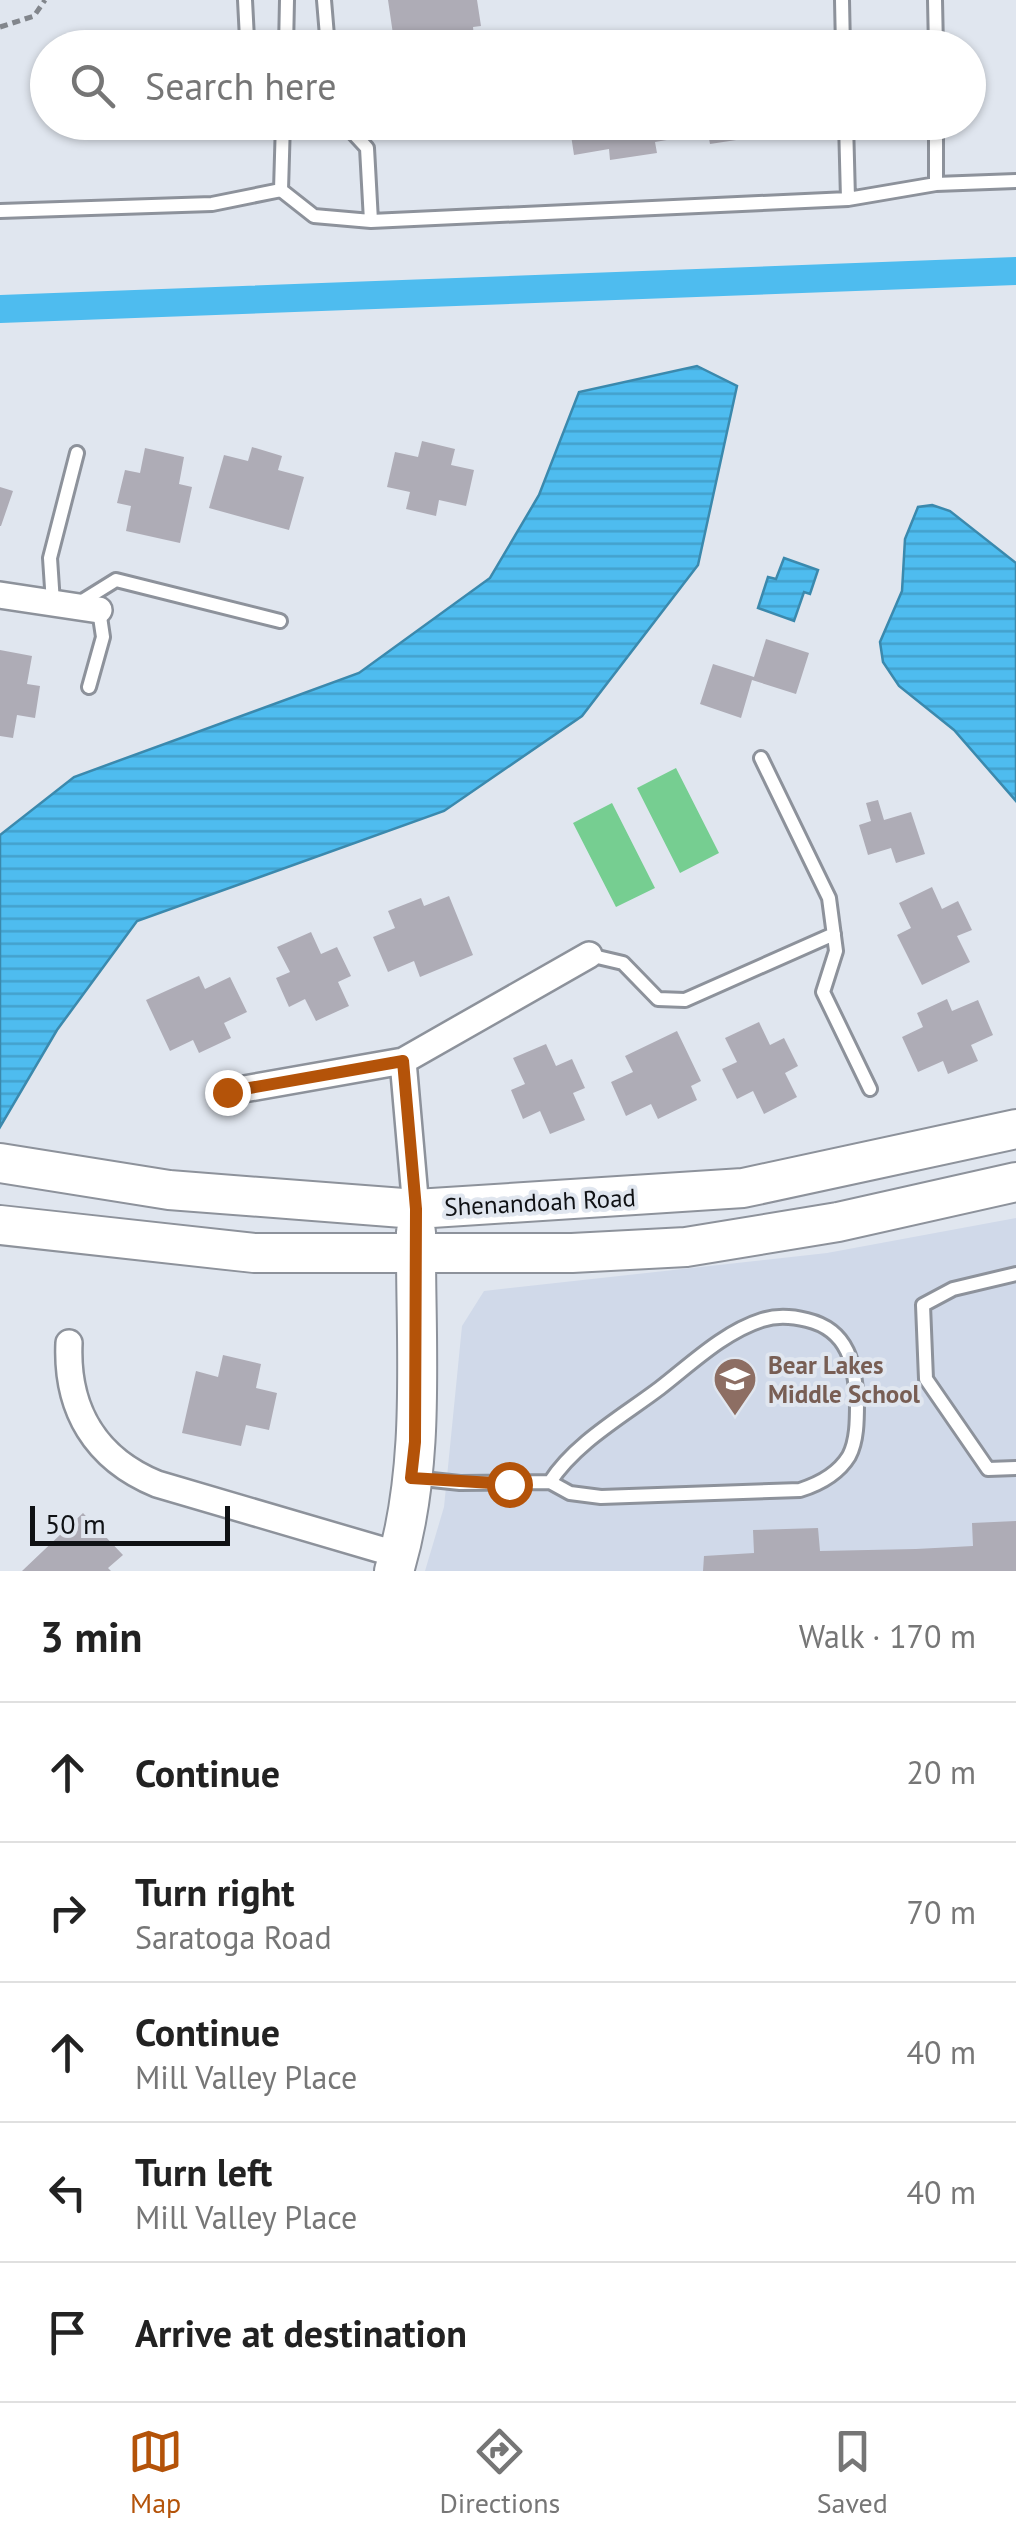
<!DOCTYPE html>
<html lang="en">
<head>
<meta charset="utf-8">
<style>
  body { margin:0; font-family:"PT Sans",sans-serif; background:#f2f2f2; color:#222 }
  .scale { position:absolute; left:30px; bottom:25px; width:200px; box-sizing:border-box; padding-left:10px; border:5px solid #0f1114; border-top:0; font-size:28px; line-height:35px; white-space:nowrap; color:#0f1114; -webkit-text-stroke:8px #e0e6ef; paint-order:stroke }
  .stop { position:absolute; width:30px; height:30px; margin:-22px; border:8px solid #b45309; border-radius:50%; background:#fff }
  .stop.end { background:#b45309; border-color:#fff; box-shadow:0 2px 10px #0008 }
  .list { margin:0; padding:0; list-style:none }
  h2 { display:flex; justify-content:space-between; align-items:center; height:130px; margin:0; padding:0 40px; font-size:42px }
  h2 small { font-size:32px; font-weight:400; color:#767676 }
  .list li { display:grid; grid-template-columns:65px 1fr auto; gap:30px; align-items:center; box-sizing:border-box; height:140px; padding:0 40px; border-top:2px solid #e0e0e0 }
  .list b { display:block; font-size:38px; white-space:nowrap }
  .list p { margin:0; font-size:32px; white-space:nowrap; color:#767676 }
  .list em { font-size:32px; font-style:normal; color:#767676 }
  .icon { flex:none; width:55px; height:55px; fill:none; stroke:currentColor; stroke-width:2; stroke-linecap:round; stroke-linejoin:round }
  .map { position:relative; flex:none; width:1016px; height:1571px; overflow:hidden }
  .search { position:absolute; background:#fff; box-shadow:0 2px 8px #0004; left:30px; right:30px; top:30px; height:110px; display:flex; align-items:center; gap:25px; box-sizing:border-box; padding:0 35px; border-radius:55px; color:#767676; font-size:38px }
  .sheet { height:830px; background:#fff }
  nav { display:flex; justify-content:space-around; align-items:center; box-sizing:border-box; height:140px; border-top:2px solid #e0e0e0; background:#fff; font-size:28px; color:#767676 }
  nav a { display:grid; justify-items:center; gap:5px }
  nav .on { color:#b45309 }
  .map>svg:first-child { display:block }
  .built { fill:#d0d9e9 }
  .park { fill:#76ce91 }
  .water { fill:url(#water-rules); stroke:#3b89ad; stroke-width:2.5 }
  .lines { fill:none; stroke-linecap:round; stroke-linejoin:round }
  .canal { stroke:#4ebcef; stroke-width:28 }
  .building { fill:#aeacb6 }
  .lane-casing { stroke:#8d929b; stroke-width:18 }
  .street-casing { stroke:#8d929b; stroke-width:30 }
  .secondary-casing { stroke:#8d929b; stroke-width:42 }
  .path { stroke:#82868c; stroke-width:5; stroke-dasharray:8 5; stroke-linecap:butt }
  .lane { stroke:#fff; stroke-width:12 }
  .street { stroke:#fff; stroke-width:25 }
  .secondary { stroke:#fff; stroke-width:38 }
  .route { stroke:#b45309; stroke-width:12 }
  .labels { text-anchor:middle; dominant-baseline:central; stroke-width:8; stroke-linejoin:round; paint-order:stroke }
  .street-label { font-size:25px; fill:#0f1114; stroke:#e0e6ef }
  .education-label { font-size:25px; font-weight:bold; fill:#785e54; stroke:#e0e6ef; text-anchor:start }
</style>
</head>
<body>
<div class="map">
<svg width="1016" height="1571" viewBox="0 0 1016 1571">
  <defs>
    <pattern id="water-rules" width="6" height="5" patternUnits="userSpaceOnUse" patternTransform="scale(2.5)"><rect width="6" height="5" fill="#4ebcef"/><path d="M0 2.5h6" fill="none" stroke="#43a1cc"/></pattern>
  </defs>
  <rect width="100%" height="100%" fill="#e0e6ef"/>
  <!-- built -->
  <path class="built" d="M 1016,1218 L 1016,1571 L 425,1571 L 444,1507 L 462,1326 L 484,1291 L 827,1253 Z"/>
  <!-- park -->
  <path class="park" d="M 676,768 L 719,853 L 680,873 L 637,788 Z
    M 612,803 L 655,888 L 616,907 L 573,823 Z"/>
  <!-- water -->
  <path class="water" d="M 697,366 L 737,386 L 698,565 L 582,716 L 444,811 L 137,921 L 57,1030 L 0,1127 L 0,835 L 74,777 L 359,673 L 490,578 L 539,495 L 579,392 Z
    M 932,505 L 950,511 L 1016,563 L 1016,801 L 954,730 L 899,686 L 883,662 L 880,642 L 902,591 L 905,539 L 918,507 Z
    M 784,558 L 818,570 L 810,594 L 804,592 L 794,621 L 758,608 L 768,577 L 776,579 Z"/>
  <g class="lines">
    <!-- canal -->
    <path class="canal" d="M 0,309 L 1016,271"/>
  </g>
  <!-- building -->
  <path class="building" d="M 388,0 L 477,0 L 481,26 L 473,27 L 475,48 L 406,48 L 405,39 L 394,41 Z
    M 569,122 L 770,122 L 770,125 L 754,127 L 756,137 L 710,144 L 708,133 L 655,142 L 657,153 L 610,160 L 609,149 L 574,155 Z
    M 422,441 L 455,449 L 451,465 L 474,470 L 466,506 L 439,500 L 436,516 L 406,509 L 410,492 L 387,487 L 395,452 L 418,457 Z
    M 252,447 L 282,456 L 278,470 L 304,477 L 289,530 L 209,508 L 224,455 L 248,461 Z
    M 145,448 L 184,457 L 179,484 L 192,487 L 180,543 L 126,531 L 131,506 L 117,503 L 125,470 L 140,473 Z
    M 0,487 L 13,491 L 1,526 L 0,526 Z
    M 766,639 L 809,653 L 796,694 L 752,680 L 741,718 L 700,704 L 713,664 L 754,677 Z
    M 0,650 L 32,656 L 27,684 L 40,686 L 35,718 L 17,715 L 13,738 L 0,736 Z
    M 878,800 L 884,820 L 911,812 L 925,854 L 896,863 L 891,848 L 868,855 L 859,825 L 871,821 L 866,803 Z
    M 932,887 L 942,909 L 958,901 L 972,930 L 957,936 L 970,962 L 922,985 L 897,935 L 911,928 L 899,903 Z
    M 449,896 L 473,955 L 420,977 L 414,961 L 388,972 L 373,937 L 395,928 L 388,911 L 421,898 L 424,906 Z
    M 311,932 L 321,954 L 337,947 L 351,976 L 338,982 L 349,1006 L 316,1021 L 305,999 L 289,1007 L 276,978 L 290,972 L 277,947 Z
    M 199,976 L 205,989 L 230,977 L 247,1012 L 224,1023 L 231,1038 L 199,1053 L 193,1040 L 170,1051 L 146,1000 Z
    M 947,999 L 952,1011 L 978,1000 L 993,1035 L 971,1045 L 978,1061 L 948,1074 L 943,1061 L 918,1072 L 902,1037 L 923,1027 L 917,1013 Z
    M 759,1022 L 770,1045 L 784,1038 L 798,1066 L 785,1073 L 797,1097 L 764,1114 L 753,1091 L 737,1099 L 722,1069 L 737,1062 L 725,1038 Z
    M 677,1031 L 701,1081 L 691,1086 L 697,1100 L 658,1119 L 651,1104 L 626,1116 L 611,1082 L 633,1072 L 625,1056 Z
    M 546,1044 L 556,1066 L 572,1059 L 585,1088 L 573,1093 L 585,1120 L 550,1134 L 540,1111 L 523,1119 L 511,1090 L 525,1084 L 513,1058 Z
    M 223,1355 L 261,1364 L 256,1388 L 277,1393 L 269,1430 L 246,1425 L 241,1446 L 182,1433 L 196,1371 L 218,1377 Z
    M 83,1513 L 123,1555 L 108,1568 L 111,1571 L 22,1571 Z
    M 1016,1521 L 1016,1571 L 703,1571 L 704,1556 L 754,1553 L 753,1530 L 818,1528 L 820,1551 L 916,1549 L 973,1546 L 972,1523 Z"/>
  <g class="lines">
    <defs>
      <path id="lane" d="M 245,0 L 247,39 L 252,48
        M 324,0 L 328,48
        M 842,0 L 843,48
        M 935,0 L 936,48
        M 286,48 L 287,0
        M 343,122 L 367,148 L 371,221
        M 846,122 L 848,199
        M 936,122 L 936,184
        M 281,190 L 314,216 L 371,221 L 848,199 L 936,184 L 1016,181
        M 0,211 L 212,204 L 281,190 L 283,122
        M 53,603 L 50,558 L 77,453
        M 79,603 L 116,580 L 280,621
        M 89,687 L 103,637 L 99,610
        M 761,758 L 829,898 L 836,951 L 823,992 L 870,1089
        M 589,955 L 623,963 L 658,999 L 685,1000 L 834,934
        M 1016,1274 L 953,1289 L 923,1305 L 926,1379 L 988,1469 L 1016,1468
        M 414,1478 L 460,1483 L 550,1482 L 570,1493 L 601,1497 L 800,1490 C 819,1484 838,1474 849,1456 C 857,1441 857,1420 857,1403 C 855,1365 849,1330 807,1320 C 791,1316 777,1315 762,1320 C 724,1332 691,1364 660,1388 C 623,1416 575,1443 550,1482"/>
      <path id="street" d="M 0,595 L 99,610
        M 403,1061 L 416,1209
        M 227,1092 L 403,1061 L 589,955
        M 69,1343 C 66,1410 96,1459 157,1484 L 399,1555"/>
      <path id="secondary" d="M 0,1163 L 169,1190 L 416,1209 L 743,1188 L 1016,1129
        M 0,1225 L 254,1253 L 572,1253 L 686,1247 L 838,1222 L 1016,1182
        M 394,1571 C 427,1463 415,1343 416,1232"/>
    </defs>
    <!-- lane casing -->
    <use href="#lane" class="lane-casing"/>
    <!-- street casing -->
    <use href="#street" class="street-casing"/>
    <!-- secondary casing -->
    <use href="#secondary" class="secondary-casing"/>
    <!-- path -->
    <path class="path" d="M 0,27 L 34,16 L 45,0"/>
    <!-- lane -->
    <use href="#lane" class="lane"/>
    <!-- street -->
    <use href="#street" class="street"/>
    <!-- secondary -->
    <use href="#secondary" class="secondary"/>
  </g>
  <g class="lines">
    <!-- route -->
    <path class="route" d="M 227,1092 L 403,1061 L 416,1209 L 415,1442 L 411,1478 L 509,1484"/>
  </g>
  <!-- icons -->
  <defs>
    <symbol id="school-pin" viewBox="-11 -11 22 30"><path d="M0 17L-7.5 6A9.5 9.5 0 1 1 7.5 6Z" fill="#8d6e63" stroke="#e0e6ef"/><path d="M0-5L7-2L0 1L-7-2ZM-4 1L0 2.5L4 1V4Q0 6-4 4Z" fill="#fff"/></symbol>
  </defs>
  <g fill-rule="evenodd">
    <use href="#school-pin" x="710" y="1354" width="50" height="68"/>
  </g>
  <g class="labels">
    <!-- street labels -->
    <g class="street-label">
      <text transform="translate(540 1202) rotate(-3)">Shenandoah Road</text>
    </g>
    <!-- education labels -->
    <g class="education-label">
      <text x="768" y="1365">Bear Lakes<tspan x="768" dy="29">Middle School</tspan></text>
    </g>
  </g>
</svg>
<div class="scale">50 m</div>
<div class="stop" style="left:509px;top:1484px"></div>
<div class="stop end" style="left:227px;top:1092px"></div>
<div class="search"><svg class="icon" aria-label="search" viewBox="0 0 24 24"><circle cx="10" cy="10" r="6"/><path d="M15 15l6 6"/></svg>Search here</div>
</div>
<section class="sheet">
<h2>3 min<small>Walk · 170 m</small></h2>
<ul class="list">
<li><svg class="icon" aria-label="ahead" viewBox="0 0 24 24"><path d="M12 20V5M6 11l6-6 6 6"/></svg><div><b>Continue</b></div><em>20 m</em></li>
<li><svg class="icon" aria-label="right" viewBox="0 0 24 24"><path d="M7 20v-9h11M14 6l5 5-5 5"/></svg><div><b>Turn right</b><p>Saratoga Road</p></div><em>70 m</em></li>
<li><svg class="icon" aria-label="ahead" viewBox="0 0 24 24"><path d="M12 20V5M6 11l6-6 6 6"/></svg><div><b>Continue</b><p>Mill Valley Place</p></div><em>40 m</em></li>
<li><svg class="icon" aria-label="left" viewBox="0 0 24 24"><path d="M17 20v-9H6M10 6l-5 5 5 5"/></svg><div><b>Turn left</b><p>Mill Valley Place</p></div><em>40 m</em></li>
<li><svg class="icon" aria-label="arrive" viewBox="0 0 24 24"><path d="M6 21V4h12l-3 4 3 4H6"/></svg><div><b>Arrive at destination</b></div></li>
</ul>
</section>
<nav>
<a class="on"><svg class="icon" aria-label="map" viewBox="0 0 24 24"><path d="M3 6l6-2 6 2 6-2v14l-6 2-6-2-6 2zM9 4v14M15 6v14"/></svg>Map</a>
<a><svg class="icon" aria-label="directions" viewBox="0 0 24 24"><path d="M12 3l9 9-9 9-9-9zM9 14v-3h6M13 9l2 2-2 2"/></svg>Directions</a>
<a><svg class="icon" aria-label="saved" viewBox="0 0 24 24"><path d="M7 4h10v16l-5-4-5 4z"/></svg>Saved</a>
</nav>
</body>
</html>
